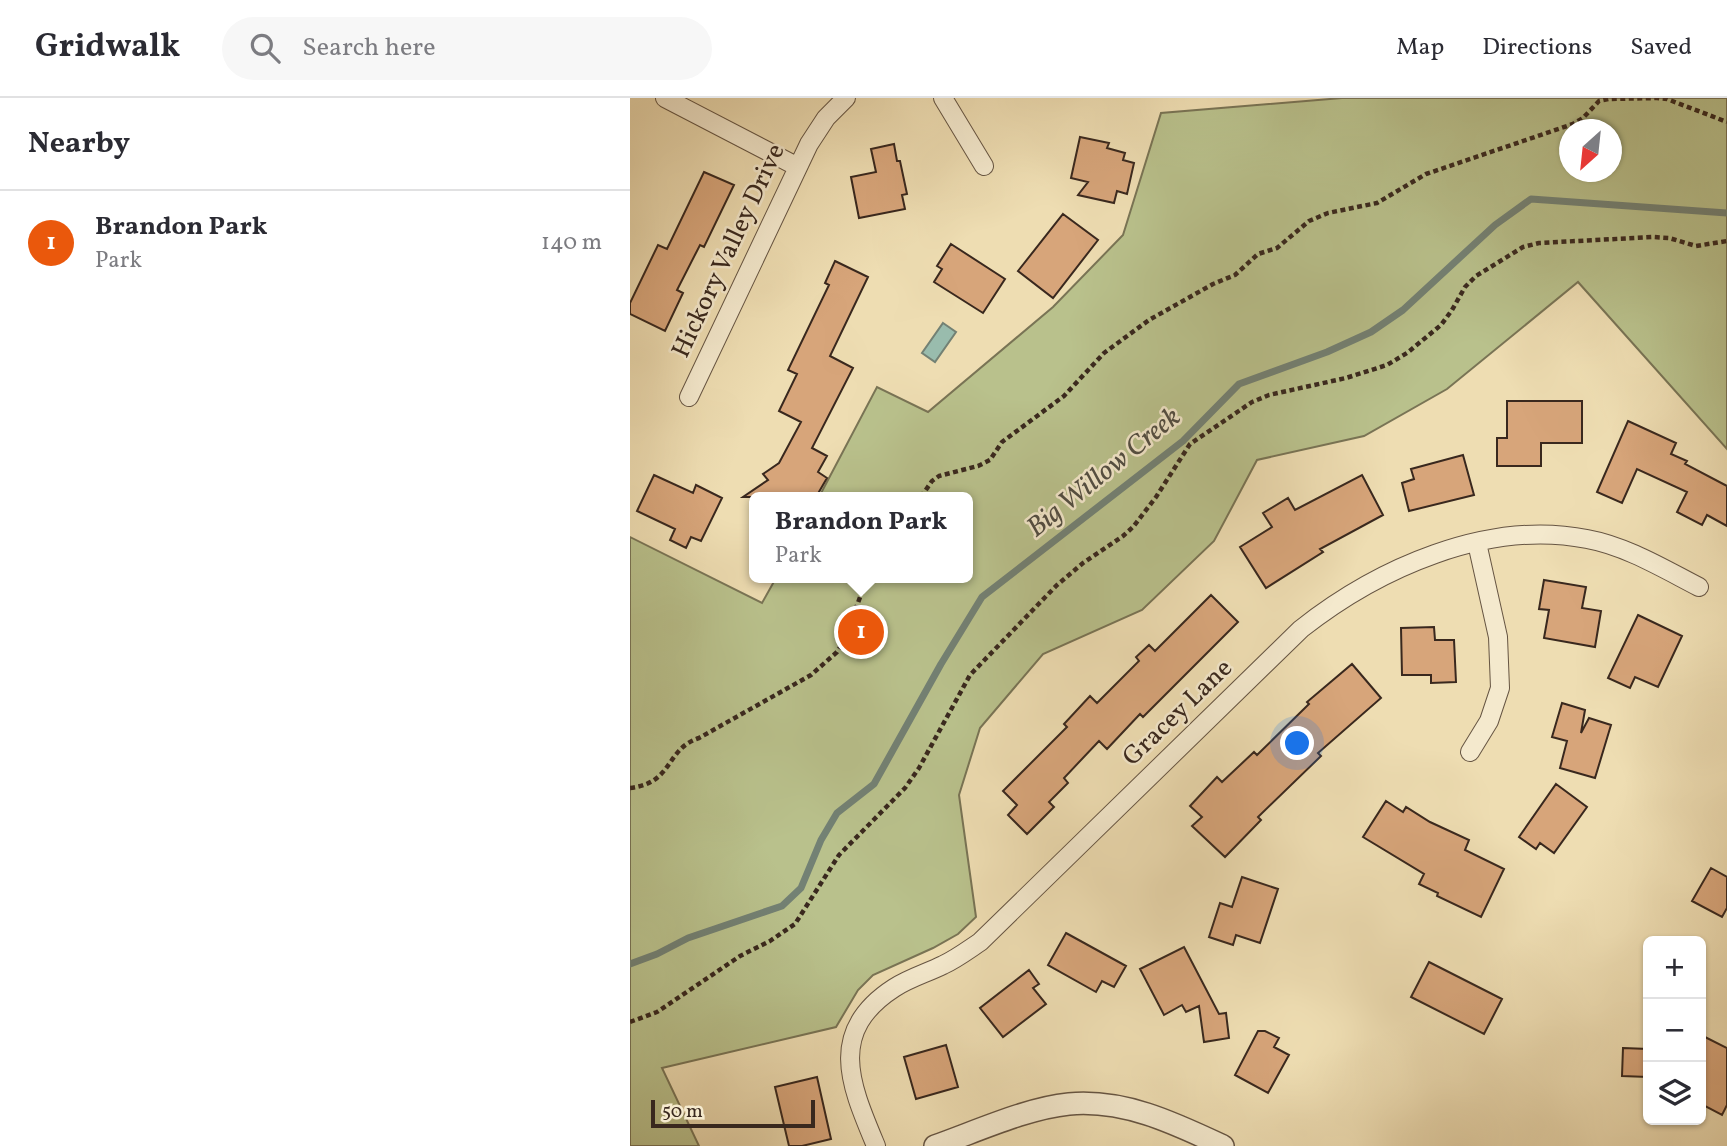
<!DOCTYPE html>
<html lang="en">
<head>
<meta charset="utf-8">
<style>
  body { margin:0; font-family:Vollkorn,serif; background:#f7f7f7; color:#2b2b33 }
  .controls { position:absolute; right:21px; bottom:21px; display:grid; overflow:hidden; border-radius:10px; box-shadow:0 2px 5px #0004 }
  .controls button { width:63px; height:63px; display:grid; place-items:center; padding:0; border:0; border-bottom:2px solid #e1e1e2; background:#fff; color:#2b2b33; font:35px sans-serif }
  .compass { position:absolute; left:929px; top:21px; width:63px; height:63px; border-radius:50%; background:#fff; box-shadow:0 2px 5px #0004; rotate:207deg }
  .scale { position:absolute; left:21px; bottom:18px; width:164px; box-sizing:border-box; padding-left:7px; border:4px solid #39281e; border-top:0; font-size:19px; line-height:24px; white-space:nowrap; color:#39281e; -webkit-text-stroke:5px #f4e9cd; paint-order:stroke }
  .you { position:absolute; left:668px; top:646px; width:24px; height:24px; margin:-18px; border:5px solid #fff; border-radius:50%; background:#1a73e8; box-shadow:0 0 0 10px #1a73e833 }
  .badge { display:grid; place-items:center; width:46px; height:46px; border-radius:50%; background:#ea580c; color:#fff; font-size:23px; font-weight:700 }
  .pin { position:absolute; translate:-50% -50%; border:4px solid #fff; box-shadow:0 2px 7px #0006 }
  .popup { position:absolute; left:119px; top:394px; width:224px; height:91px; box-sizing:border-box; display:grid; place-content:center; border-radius:10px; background:#fff; filter:drop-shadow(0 2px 5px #0005); font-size:23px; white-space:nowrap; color:#7c7c81 }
  .popup b { font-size:26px; color:#2b2b33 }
  .popup::after { content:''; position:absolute; left:50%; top:100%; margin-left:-14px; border:14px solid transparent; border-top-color:#fff }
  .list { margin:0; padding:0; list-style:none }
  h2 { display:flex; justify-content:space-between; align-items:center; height:91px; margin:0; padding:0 28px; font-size:30px }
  h2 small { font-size:23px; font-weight:400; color:#7c7c81 }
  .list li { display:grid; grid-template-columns:46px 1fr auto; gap:21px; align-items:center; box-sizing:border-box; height:105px; padding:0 28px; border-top:2px solid #e1e1e2 }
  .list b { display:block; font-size:26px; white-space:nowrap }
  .list p { margin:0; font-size:23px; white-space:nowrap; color:#7c7c81 }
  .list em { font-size:23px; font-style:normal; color:#7c7c81 }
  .icon { flex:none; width:38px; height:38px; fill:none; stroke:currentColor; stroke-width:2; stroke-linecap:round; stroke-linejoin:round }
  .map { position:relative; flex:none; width:1097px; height:1048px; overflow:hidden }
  header { display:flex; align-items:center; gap:42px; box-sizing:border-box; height:98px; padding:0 35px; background:#fff; border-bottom:2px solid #e1e1e2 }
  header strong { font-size:33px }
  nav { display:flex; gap:38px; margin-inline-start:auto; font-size:24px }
  .search { width:490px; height:63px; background:#f7f7f7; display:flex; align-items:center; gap:18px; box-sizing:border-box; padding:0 24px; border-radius:38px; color:#7c7c81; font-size:26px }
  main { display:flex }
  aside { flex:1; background:#fff }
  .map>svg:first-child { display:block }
  .green { fill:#b9c18c; stroke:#797455; stroke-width:2; fill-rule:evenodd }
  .water { fill:#99bcad; stroke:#738174; stroke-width:2 }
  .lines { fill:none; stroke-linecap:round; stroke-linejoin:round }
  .stream { stroke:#738174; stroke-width:7 }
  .building { fill:#d7a57a; stroke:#39281e; stroke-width:2 }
  .minor-casing { stroke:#665543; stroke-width:20 }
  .tertiary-casing { stroke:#665543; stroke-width:24 }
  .path { stroke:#39281e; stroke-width:4.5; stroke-dasharray:5 3.5; stroke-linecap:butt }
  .minor { stroke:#f4e9cd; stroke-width:18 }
  .tertiary { stroke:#f4e9cd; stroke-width:21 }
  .labels { text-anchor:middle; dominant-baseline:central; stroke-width:5; stroke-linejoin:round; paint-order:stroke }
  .street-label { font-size:26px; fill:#39281e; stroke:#f4e9cd }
  .water-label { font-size:28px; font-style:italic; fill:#514d42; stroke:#f4e9cd }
</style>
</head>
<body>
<header>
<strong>Gridwalk</strong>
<div class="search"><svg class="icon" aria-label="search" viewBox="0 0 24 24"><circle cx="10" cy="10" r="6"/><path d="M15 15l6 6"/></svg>Search here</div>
<nav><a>Map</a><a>Directions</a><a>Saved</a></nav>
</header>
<main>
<aside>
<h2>Nearby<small></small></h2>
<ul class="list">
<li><span class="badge">1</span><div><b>Brandon Park</b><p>Park</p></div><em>140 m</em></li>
</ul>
</aside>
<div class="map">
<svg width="1097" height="1048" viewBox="0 0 1097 1048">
  <rect width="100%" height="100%" fill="#eeddb2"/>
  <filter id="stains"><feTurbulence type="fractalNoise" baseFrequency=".00286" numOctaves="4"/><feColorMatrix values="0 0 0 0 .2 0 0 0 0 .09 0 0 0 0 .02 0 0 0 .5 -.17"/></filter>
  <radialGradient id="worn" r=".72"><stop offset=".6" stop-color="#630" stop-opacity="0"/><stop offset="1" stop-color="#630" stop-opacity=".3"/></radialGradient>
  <!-- green -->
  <path class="green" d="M 712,0 L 1097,0 L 1097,351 L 948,184 L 817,291 L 734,338 L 627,362 L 584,443 L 512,512 L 413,556 L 350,630 L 329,697 L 346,819 L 328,836 L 303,850 L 243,877 L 228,892 L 206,929 L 32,970 L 69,1048 L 0,1048 L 0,439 L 132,505 L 146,480 L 338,480 L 338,399 L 189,399 L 247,289 L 298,314 L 423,209 L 493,137 L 531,15 ZM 940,32 L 982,32 L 982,74 L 940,74 Z"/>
  <!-- water -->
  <path class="water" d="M 313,225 L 326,234 L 305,264 L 292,255 Z"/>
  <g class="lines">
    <!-- stream -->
    <path class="stream" d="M 0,866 L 27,856 L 58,840 L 152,808 L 171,790 L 191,742 L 207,715 L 244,686 L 311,566 L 352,499 L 553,343 L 609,286 L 697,254 L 741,234 L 773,212 L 865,127 L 901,101 L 1097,115"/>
  </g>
  <!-- building -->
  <path class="building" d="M 450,39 L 479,45 L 477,50 L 495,55 L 493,62 L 504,65 L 497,96 L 487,93 L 484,105 L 448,97 L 458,84 L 441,80 Z
    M 264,46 L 267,63 L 270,63 L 277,96 L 272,97 L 275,111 L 229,120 L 221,79 L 246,74 L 241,51 Z
    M 74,74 L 104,87 L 74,149 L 70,147 L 47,192 L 53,195 L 35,233 L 0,216 L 0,205 L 28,147 L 37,151 Z
    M 433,116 L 468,142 L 423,200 L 388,173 Z
    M 321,146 L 375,181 L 353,215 L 304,184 L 312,171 L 307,168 Z
    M 205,163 L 238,179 L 200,258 L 223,270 L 182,350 L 197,358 L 188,374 L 197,380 L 186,399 L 113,399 L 138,382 L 133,376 L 149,365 L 171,324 L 149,313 L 167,276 L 158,272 L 199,187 L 195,185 Z
    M 877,303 L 952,303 L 952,345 L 911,345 L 911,368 L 867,368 L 867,340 L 877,340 Z
    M 998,323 L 1046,345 L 1041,356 L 1057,363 L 1055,366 L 1097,388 L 1097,428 L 1077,417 L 1072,427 L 1047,414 L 1057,394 L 1007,371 L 992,405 L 967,394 Z
    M 833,357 L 844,397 L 779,413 L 772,385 L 784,381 L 781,371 Z
    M 24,377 L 63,395 L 66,387 L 92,400 L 71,443 L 61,439 L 56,450 L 40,442 L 45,431 L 7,413 Z
    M 732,377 L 753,417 L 690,451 L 693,454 L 636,490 L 610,449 L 642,429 L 633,415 L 658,400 L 665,412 Z
    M 914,482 L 956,489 L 952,510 L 971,513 L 965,549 L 914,540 L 919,512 L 909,511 Z
    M 581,497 L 608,524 L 513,619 L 510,616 L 477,651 L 469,643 L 434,680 L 438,685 L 419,704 L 424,709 L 397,736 L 378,717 L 387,707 L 373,693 L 437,629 L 434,626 L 460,598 L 467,605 L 509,563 L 506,559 L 519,547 L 525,553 Z
    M 1008,517 L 1052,538 L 1028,589 L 1005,579 L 1000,590 L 978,580 Z
    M 804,529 L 805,542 L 824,542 L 826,584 L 801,585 L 801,577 L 772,577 L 771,530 Z
    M 722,566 L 751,600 L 688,655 L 691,658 L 628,719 L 631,722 L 595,759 L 562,728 L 572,719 L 560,708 L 587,679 L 592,684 L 624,654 L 627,657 L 679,606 L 677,604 Z
    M 932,605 L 955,612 L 951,635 L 959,620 L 981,627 L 965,680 L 930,670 L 937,643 L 922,639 Z
    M 926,686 L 957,709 L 924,755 L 910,745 L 906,751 L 889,739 Z
    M 756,703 L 773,714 L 776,709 L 800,724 L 839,742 L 835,752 L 874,771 L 851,819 L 807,798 L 808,795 L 789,786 L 794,776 L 733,739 Z
    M 1081,770 L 1097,779 L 1097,810 L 1092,819 L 1062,803 Z
    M 612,779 L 648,791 L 630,845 L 606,837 L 603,847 L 579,839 L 590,805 L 602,809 Z
    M 436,835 L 496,868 L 484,889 L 472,883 L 466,894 L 418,867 Z
    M 554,849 L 589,916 L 596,915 L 599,940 L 574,944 L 569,908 L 556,914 L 552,907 L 534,917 L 510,871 Z
    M 799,864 L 872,901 L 854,936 L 781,899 Z
    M 399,872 L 409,886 L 403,890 L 416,906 L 373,939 L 350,910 Z
    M 628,933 L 635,933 L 649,940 L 644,949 L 659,957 L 638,995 L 605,977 Z
    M 1071,937 L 1097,950 L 1097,1007 L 1092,1017 L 1071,1006 Z
    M 316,947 L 328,989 L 286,1001 L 274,959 Z
    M 993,950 L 1018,951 L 1018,979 L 992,978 Z
    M 187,979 L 201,1041 L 172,1048 L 159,1048 L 145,989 Z"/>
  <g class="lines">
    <defs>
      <path id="minor" d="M 35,0 L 168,69
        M 313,0 L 354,68
        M 59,299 L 179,46 L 196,20 L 216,0
        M 840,654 L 859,623 L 870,590 L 868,539 L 847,445
        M 246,1048 C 221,988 196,934 264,890 C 279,880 297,875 313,867 C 326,861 338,852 350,844 L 671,531 C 747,471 857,421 957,441 C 996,448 1034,471 1069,489"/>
      <path id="tertiary" d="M 305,1048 C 345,1034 397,1010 439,1006 C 494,1001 544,1025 593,1048"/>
    </defs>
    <!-- minor casing -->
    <use href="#minor" class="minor-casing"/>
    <!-- tertiary casing -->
    <use href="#tertiary" class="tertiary-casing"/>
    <!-- path -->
    <path class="path" d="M 291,399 L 302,383 L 309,378 L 348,368 L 360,362 L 372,344 L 434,298 L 474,255 L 519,222 L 583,186 L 605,177 L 628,156 L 647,150 L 679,123 L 698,115 L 747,105 L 796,76 L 943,26 L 953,20 L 969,3 L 979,1 L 1027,0 L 1037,1 L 1097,24
      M 0,690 C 44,685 35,651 69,640 L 181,577 L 207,554 L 214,543 L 237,480
      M 0,924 L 27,914 L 110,858 L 140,843 L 165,826 L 209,757 L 275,690 L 289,670 L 340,577 L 427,487 L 453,465 L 493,438 L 503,429 L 526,399 L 560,346 L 622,304 L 639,297 L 716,280 L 757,267 L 777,255 L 811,227 L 822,212 L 835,189 L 846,178 L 893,149 L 909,145 L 1023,139 L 1039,140 L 1066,148 L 1097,143"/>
    <!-- minor -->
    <use href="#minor" class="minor"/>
    <!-- tertiary -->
    <use href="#tertiary" class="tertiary"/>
  </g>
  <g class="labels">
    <!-- street labels -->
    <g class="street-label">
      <text transform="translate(99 153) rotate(-65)">Hickory Valley Drive</text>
      <text transform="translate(548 615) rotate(-44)">Gracey Lane</text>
    </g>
    <!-- water labels -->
    <g class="water-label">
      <text transform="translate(474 375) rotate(-39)">Big Willow Creek</text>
    </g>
  </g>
  <rect width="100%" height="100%" filter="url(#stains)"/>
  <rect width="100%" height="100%" fill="url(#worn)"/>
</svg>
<div class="controls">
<button>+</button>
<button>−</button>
<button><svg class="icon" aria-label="layers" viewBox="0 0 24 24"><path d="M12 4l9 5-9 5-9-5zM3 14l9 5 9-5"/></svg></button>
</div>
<svg class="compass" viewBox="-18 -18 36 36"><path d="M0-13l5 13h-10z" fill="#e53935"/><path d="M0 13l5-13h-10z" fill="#7c7c81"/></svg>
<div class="scale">50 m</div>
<div class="you"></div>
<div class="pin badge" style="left:231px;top:534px">1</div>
<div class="popup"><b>Brandon Park</b>Park</div>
</div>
</main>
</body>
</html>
